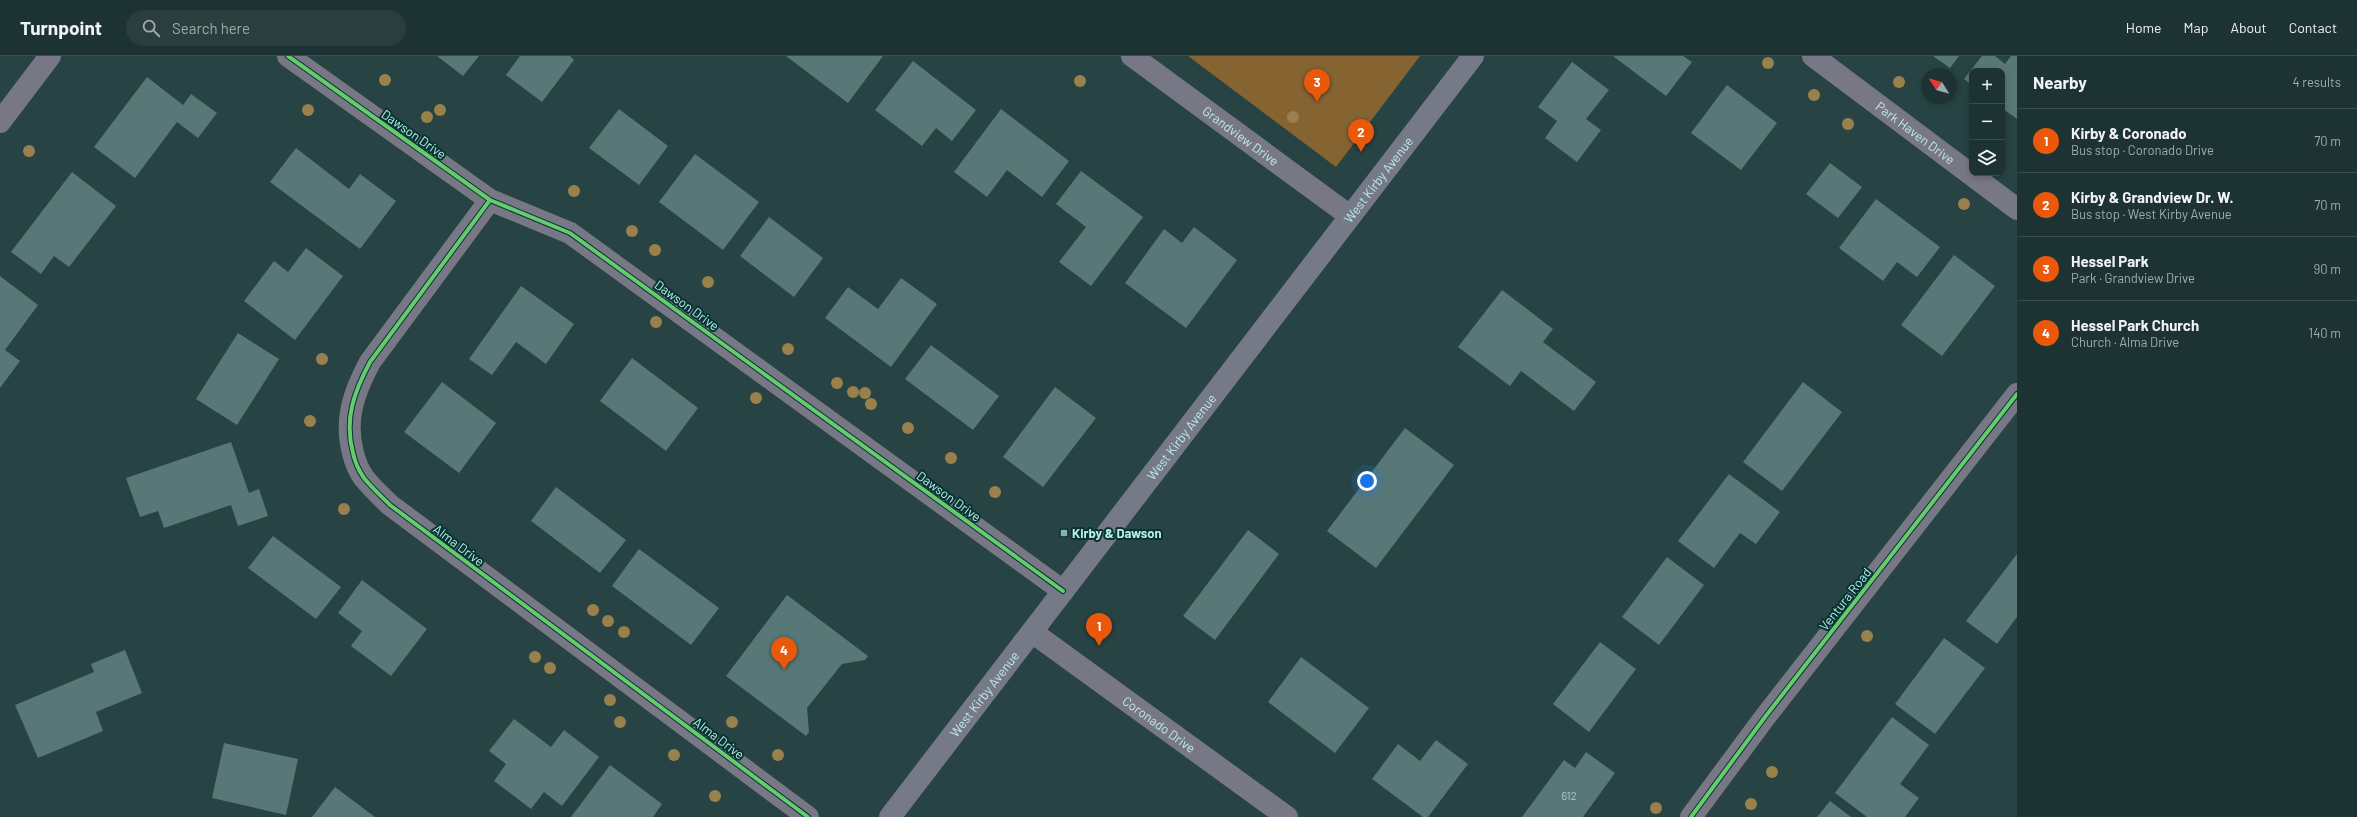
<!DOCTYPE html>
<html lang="en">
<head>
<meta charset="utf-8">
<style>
  body { margin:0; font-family:Barlow,sans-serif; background:#2a3e3e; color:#f1f3f6 }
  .controls { position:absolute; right:12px; top:12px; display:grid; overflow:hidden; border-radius:8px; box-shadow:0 2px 6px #0003 }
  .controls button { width:36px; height:36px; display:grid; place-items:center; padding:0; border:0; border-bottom:1px solid #3b4d4d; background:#1d3232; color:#f1f3f6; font:20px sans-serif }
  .compass { position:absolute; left:1921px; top:12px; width:36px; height:36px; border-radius:50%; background:#1d3232; box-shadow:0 2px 6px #0003; rotate:307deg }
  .you { position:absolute; left:1367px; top:425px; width:14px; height:14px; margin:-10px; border:3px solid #fff; border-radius:50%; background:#1a73e8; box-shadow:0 0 0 6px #1a73e833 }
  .badge { display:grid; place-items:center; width:26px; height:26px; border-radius:50%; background:#ea580c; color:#fff; font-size:13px; font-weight:700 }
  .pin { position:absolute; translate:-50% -33px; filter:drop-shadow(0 1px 2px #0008) }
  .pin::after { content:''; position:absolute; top:21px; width:14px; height:12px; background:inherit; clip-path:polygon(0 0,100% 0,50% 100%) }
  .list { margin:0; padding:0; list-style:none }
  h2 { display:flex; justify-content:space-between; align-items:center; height:52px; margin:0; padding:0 16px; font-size:17px }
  h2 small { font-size:13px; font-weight:400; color:#a0aaac }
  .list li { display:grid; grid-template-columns:26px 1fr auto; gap:12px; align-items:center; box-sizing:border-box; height:64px; padding:0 16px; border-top:1px solid #3b4d4d }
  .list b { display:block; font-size:15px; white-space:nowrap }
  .list p { margin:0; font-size:13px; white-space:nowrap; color:#a0aaac }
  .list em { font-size:13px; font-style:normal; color:#a0aaac }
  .icon { flex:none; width:22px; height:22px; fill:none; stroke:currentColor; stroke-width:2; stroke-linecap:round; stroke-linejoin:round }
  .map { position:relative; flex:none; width:2017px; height:761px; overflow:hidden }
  header { display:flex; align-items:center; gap:24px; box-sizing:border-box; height:56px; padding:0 20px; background:#1d3232; border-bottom:1px solid #3b4d4d }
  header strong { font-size:19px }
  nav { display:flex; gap:22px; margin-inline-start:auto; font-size:14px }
  .search { width:280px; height:36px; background:#2a3e3e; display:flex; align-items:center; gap:10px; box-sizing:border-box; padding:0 14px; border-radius:22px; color:#a0aaac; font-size:15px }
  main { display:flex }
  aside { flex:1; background:#1d3232 }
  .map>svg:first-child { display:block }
  .green { fill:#866432 }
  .building { fill:#587877 }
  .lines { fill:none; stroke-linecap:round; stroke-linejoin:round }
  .street { stroke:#787785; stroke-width:22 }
  .secondary { stroke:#767987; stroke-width:22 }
  .cycleway-casing { stroke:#063432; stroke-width:6 }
  .cycleway { stroke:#67ca6e; stroke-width:4 }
  .tree { fill:#9a804c }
  .poi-dot { fill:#88b0ae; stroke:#063432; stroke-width:1.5 }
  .labels { text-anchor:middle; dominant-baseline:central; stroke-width:4; stroke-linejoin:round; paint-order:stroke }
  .number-label { font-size:11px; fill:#a4cecc }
  .street-label { font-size:13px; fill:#bdebe8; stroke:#063432 }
  .poi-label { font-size:13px; font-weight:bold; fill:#bdebe8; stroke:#063432; text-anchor:start }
</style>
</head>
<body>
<header>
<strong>Turnpoint</strong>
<div class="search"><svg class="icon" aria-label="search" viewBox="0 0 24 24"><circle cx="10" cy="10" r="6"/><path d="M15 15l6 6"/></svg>Search here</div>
<nav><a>Home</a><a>Map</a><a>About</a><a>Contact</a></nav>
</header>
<main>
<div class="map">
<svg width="2017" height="761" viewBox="0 0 2017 761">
  <rect width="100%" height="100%" fill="#274343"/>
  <!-- green -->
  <path class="green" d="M 1188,0 L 1420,0 L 1336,111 Z"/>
  <!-- building -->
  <path class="building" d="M 437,0 L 479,0 L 463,20 Z
    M 520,0 L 570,0 L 574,4 L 542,46 L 506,19 Z
    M 786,0 L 883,0 L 848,47 Z
    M 1613,0 L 1683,0 L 1692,6 L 1666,40 Z
    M 1933,0 L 1959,0 L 1950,12 Z
    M 1982,0 L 1995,0 L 2005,8 L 2011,0 L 2017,0 L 2017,63 L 2002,52 L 2002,15 L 1972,15 L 1972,29 L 1964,23 Z
    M 913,5 L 976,54 L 952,85 L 936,72 L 922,90 L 875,54 Z
    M 1572,6 L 1609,34 L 1586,63 L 1601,74 L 1577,106 L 1545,82 L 1557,65 L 1538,51 Z
    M 147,21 L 183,49 L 191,38 L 217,57 L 198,82 L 177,66 L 135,122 L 94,91 Z
    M 1727,29 L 1777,67 L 1741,114 L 1691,77 Z
    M 619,53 L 668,90 L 639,129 L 589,92 Z
    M 1001,53 L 1069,105 L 1042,141 L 1007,114 L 987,141 L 954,116 Z
    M 296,92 L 349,133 L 360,118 L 396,145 L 360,193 L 270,126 Z
    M 695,98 L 759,146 L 723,194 L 659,146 Z
    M 1830,107 L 1862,131 L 1838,162 L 1806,138 Z
    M 1081,115 L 1143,161 L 1091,230 L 1059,206 L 1086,171 L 1056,148 Z
    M 72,116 L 116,150 L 69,211 L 54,200 L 41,218 L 11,196 Z
    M 1876,143 L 1940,191 L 1917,221 L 1897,206 L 1883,225 L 1839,192 Z
    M 769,161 L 823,202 L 794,241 L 740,200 Z
    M 1194,171 L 1237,204 L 1186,272 L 1125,227 L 1164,173 L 1182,187 Z
    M 306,192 L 343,220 L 295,284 L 244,245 L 274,205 L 288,216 Z
    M 1954,199 L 1995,230 L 1942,300 L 1901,269 Z
    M 0,220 L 38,249 L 5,294 L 20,305 L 0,332 Z
    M 901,222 L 937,248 L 891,311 L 825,262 L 848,231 L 878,253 Z
    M 521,230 L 574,268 L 546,308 L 516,286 L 492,319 L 469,303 Z
    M 1502,234 L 1553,273 L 1543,286 L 1596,326 L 1574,355 L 1521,315 L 1510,330 L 1458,291 Z
    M 238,277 L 279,303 L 237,369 L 196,343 Z
    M 931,289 L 999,340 L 973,374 L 905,323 Z
    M 632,302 L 698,352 L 666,395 L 600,345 Z
    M 442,326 L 496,367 L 459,417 L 404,376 Z
    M 1803,326 L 1842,356 L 1782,435 L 1743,406 Z
    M 1055,331 L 1096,362 L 1043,431 L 1003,401 Z
    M 1405,372 L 1454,409 L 1376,512 L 1327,475 Z
    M 231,386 L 249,437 L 259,433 L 268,460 L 238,470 L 231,449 L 164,472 L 158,455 L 140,461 L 126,422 Z
    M 1729,418 L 1780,456 L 1756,488 L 1740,477 L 1714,512 L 1678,485 Z
    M 556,431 L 626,484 L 600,517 L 531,465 Z
    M 1248,474 L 1279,498 L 1215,584 L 1183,560 Z
    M 273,480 L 341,531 L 316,563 L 248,512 Z
    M 639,493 L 719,552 L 691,589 L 612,530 Z
    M 2017,498 L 2017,561 L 1997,588 L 1966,565 Z
    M 1667,501 L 1704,529 L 1659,589 L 1622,561 Z
    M 362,524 L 427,573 L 391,620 L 351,590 L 362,575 L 338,557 Z
    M 787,539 L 868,600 L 865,604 L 842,608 L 807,652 L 809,676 L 806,680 L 726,620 Z
    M 1944,582 L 1985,612 L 1935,678 L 1895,648 Z
    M 1600,586 L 1636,613 L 1589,676 L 1553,648 Z
    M 125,594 L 142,637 L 96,656 L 103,675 L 38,702 L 15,649 L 94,616 L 91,608 Z
    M 1301,601 L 1369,652 L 1335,697 L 1268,646 Z
    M 1892,661 L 1929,689 L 1900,728 L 1919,742 L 1905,761 L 1867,761 L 1835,737 Z
    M 514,663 L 551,691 L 564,674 L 599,701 L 562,750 L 544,736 L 531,753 L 494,725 L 506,708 L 489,695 Z
    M 1436,684 L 1468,708 L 1428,761 L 1423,761 L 1372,723 L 1398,688 L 1420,705 Z
    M 224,687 L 298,703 L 286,759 L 212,742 Z
    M 1586,696 L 1615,717 L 1583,761 L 1522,761 L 1564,704 L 1575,712 Z
    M 610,709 L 662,748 L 653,761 L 571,761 Z
    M 335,731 L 375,761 L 312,761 Z
    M 1830,745 L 1851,761 L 1817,761 Z"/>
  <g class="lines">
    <!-- street -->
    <g class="street">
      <path d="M 288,0 L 490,144 L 570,177 L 1063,535"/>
      <path id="s1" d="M 1132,0 L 1350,160"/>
      <path id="s2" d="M 1813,0 L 2017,153"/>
      <path d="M 0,66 L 50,0"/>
      <path d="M 490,144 L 370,306 C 354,336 344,363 353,397 C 355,406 359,415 364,422 C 372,432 381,440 390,449 L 808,761"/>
      <path id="s3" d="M 1032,576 L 1287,761"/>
      <path d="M 1691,761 L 1765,661 L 2017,338"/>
    </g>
    <!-- secondary -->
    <path class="secondary" id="s4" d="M 890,761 L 1473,0"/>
    <defs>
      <path id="cycleway" d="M 288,0 L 490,144 L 570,177 L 1063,535
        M 490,144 L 370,306 C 354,336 344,363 353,397 C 355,406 359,415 364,422 C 372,432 381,440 390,449 L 808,761
        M 1691,761 L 1765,661 L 2017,338"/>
    </defs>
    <!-- cycleway casing -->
    <use href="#cycleway" class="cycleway-casing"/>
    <!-- cycleway -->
    <use href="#cycleway" class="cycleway"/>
  </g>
  <!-- trees -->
  <g class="tree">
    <circle cx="1768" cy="7" r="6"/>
    <circle cx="385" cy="24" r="6"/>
    <circle cx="1080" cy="25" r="6"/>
    <circle cx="1899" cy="26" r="6"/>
    <circle cx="1814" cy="39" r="6"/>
    <circle cx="308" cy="54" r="6"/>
    <circle cx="440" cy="54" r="6"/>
    <circle cx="427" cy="61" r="6"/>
    <circle cx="1293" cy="61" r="6"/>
    <circle cx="1848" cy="68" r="6"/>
    <circle cx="29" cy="95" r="6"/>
    <circle cx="574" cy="135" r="6"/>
    <circle cx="1964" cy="148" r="6"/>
    <circle cx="632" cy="175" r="6"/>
    <circle cx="655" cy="194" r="6"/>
    <circle cx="708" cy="226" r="6"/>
    <circle cx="656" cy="266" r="6"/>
    <circle cx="788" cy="293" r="6"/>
    <circle cx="322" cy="303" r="6"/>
    <circle cx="837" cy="327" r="6"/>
    <circle cx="853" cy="336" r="6"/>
    <circle cx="865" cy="337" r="6"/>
    <circle cx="756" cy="342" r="6"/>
    <circle cx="871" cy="348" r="6"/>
    <circle cx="310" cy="365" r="6"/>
    <circle cx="908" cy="372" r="6"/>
    <circle cx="951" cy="402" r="6"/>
    <circle cx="995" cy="436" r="6"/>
    <circle cx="344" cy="453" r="6"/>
    <circle cx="593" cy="554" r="6"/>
    <circle cx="608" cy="565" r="6"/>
    <circle cx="624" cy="576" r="6"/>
    <circle cx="1101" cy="578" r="6"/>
    <circle cx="1867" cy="580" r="6"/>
    <circle cx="535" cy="601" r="6"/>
    <circle cx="550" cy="612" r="6"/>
    <circle cx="610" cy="644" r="6"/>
    <circle cx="620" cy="666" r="6"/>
    <circle cx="732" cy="666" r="6"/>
    <circle cx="674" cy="699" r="6"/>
    <circle cx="778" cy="699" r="6"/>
    <circle cx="1772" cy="716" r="6"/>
    <circle cx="715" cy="740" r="6"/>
    <circle cx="1751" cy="748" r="6"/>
    <circle cx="1656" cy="752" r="6"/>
  </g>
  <!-- markers -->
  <rect class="poi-dot" x="1060" y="473" width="8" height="8" rx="2"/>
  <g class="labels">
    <!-- number labels -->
    <g class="number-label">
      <text x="1569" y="739">612</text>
    </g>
    <!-- street labels -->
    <g class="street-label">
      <text stroke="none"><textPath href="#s2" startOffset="128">Park Haven Drive</textPath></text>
      <text transform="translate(414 78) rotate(35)">Dawson Drive</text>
      <text stroke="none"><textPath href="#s1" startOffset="135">Grandview Drive</textPath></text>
      <text stroke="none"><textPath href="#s4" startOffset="803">West Kirby Avenue</textPath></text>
      <text transform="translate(687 249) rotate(36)">Dawson Drive</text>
      <text stroke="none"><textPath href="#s4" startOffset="479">West Kirby Avenue</textPath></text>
      <text transform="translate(949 440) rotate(36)">Dawson Drive</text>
      <text transform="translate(459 489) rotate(37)">Alma Drive</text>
      <text transform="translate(1845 543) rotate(-52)">Ventura Road</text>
      <text stroke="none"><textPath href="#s4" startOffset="155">West Kirby Avenue</textPath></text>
      <text stroke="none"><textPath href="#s3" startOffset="157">Coronado Drive</textPath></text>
      <text transform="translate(719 682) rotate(37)">Alma Drive</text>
    </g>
    <!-- poi labels -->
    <g class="poi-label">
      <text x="1072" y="477">Kirby &amp; Dawson</text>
    </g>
  </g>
</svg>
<div class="controls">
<button>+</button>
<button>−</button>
<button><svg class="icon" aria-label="layers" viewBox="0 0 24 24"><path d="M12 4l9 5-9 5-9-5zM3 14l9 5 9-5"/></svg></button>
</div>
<svg class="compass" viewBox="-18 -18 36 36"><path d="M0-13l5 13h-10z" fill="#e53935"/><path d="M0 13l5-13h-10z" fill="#a0aaac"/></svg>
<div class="you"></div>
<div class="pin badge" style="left:1099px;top:590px">1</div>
<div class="pin badge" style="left:1361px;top:96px">2</div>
<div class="pin badge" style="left:1317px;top:46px">3</div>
<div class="pin badge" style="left:784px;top:614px">4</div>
</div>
<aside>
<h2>Nearby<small>4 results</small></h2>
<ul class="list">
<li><span class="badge">1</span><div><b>Kirby &amp; Coronado</b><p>Bus stop · Coronado Drive</p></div><em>70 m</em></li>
<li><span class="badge">2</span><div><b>Kirby &amp; Grandview Dr. W.</b><p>Bus stop · West Kirby Avenue</p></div><em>70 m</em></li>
<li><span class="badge">3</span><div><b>Hessel Park</b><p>Park · Grandview Drive</p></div><em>90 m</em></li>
<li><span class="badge">4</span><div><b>Hessel Park Church</b><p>Church · Alma Drive</p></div><em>140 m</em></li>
</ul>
</aside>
</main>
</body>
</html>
